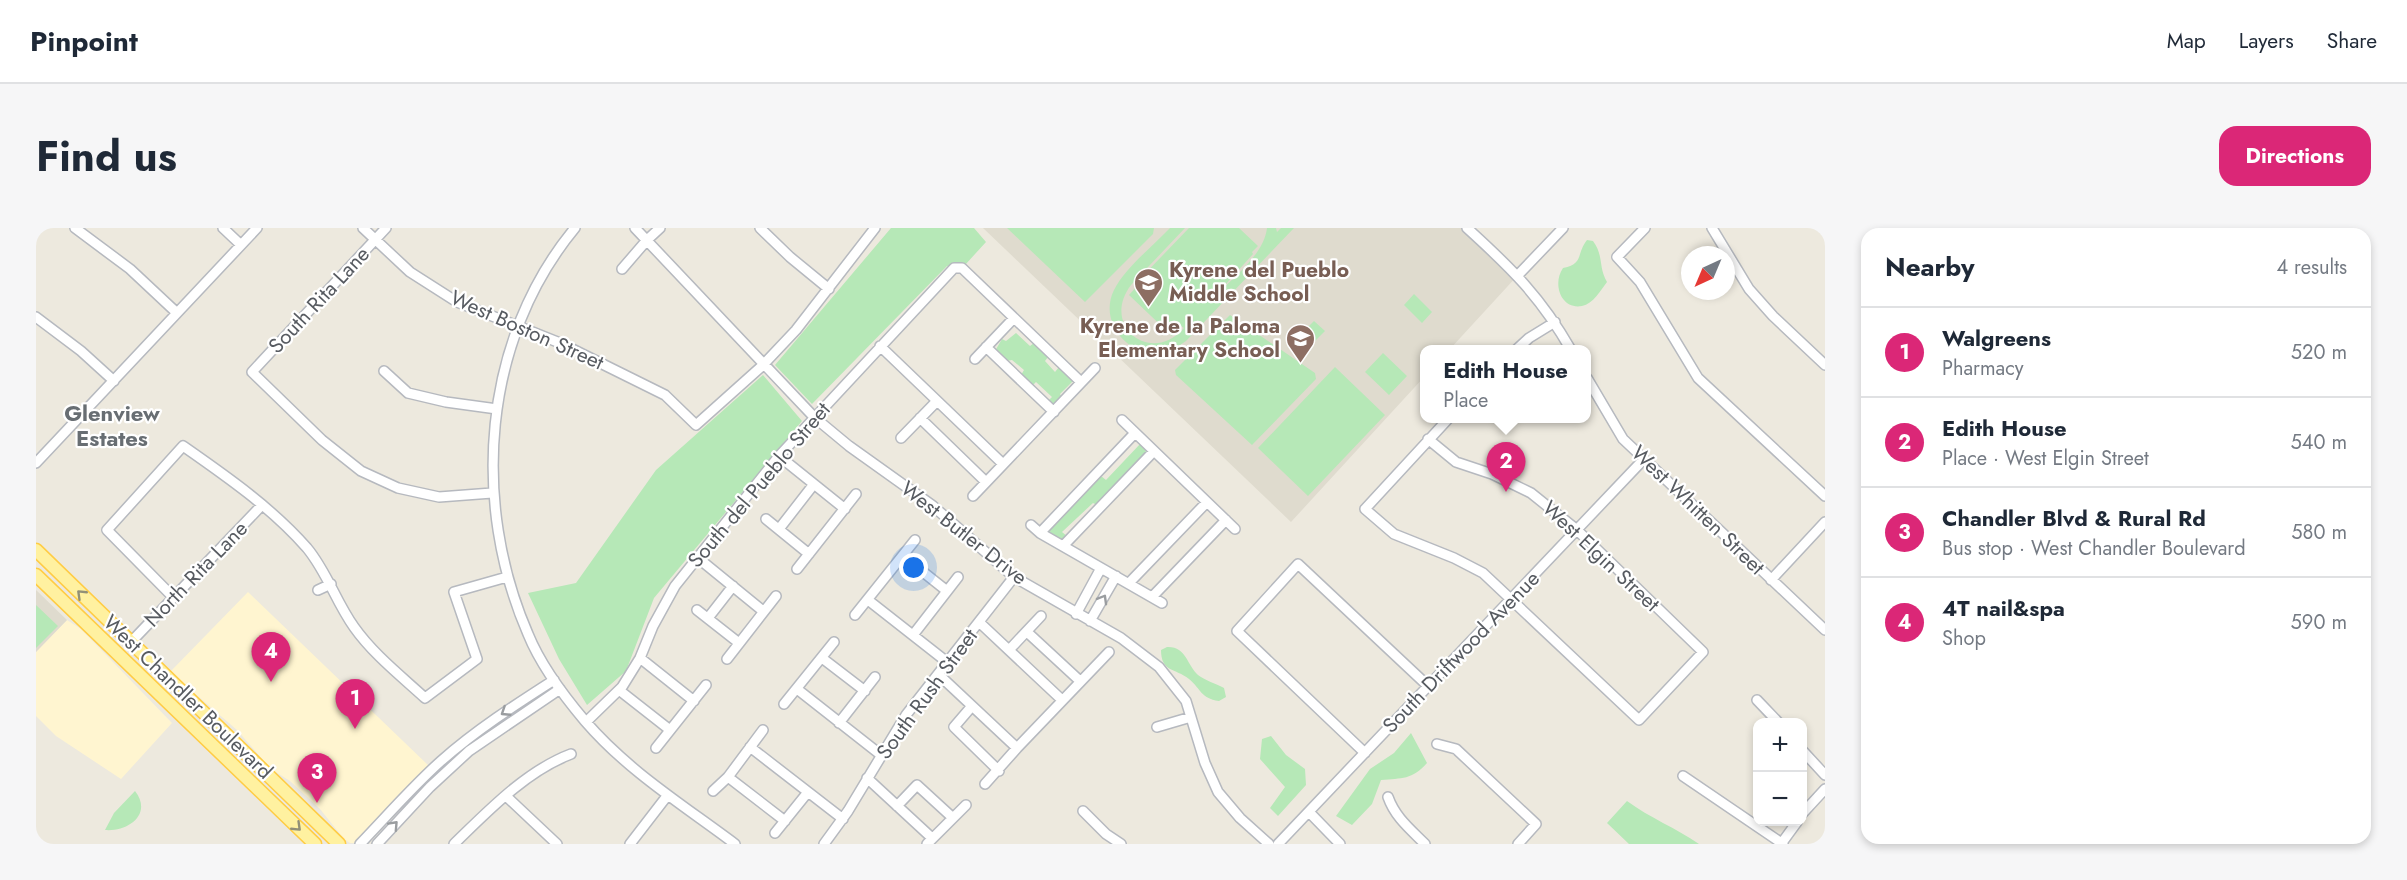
<!DOCTYPE html>
<html lang="en">
<head>
<meta charset="utf-8">
<style>
  body { margin:0; font-family:Jost,sans-serif; background:#f6f6f7; color:#1f2937 }
  .controls { position:absolute; right:18px; bottom:18px; display:grid; overflow:hidden; border-radius:12px; box-shadow:0 3px 9px #0003 }
  .controls button { width:54px; height:54px; display:grid; place-items:center; padding:0; border:0; border-bottom:2px solid #e0e1e3; background:#fff; color:#1f2937; font:30px sans-serif }
  .compass { position:absolute; left:1645px; top:18px; width:54px; height:54px; border-radius:50%; background:#fff; box-shadow:0 3px 9px #0003; rotate:224deg }
  .you { position:absolute; left:878px; top:340px; width:21px; height:21px; margin:-15px; border:4px solid #fff; border-radius:50%; background:#1a73e8; box-shadow:0 0 0 9px #1a73e833 }
  .badge { display:grid; place-items:center; width:39px; height:39px; border-radius:50%; background:#db2777; color:#fff; font-size:20px; font-weight:700 }
  .pin { position:absolute; translate:-50% -50px; filter:drop-shadow(0 2px 3px #0008) }
  .pin::after { content:''; position:absolute; top:32px; width:21px; height:18px; background:inherit; clip-path:polygon(0 0,100% 0,50% 100%) }
  .popup { position:absolute; left:1384px; top:117px; width:171px; height:78px; box-sizing:border-box; display:grid; place-content:center; border-radius:12px; background:#fff; filter:drop-shadow(0 2px 4px #0005); font-size:20px; white-space:nowrap; color:#747a83 }
  .popup b { font-size:22px; color:#1f2937 }
  .popup::after { content:''; position:absolute; left:50%; top:100%; margin-left:-12px; border:12px solid transparent; border-top-color:#fff }
  .list { margin:0; padding:0; list-style:none }
  h2 { display:flex; justify-content:space-between; align-items:center; height:78px; margin:0; padding:0 24px; font-size:26px }
  h2 small { font-size:20px; font-weight:400; color:#747a83 }
  .list li { display:grid; grid-template-columns:39px 1fr auto; gap:18px; align-items:center; box-sizing:border-box; height:90px; padding:0 24px; border-top:2px solid #e0e1e3 }
  .list b { display:block; font-size:22px; white-space:nowrap }
  .list p { margin:0; font-size:20px; white-space:nowrap; color:#747a83 }
  .list em { font-size:20px; font-style:normal; color:#747a83 }
  .map { position:relative; flex:none; width:1789px; height:616px; overflow:hidden; border-radius:18px }
  header { display:flex; align-items:center; gap:36px; box-sizing:border-box; height:84px; padding:0 30px; background:#fff; border-bottom:2px solid #e0e1e3 }
  header strong { font-size:28px }
  nav { display:flex; gap:33px; margin-inline-start:auto; font-size:21px }
  .intro { display:flex; align-items:center; justify-content:space-between; box-sizing:border-box; height:144px; padding:0 36px }
  h1 { margin:0; font-size:42px }
  .button { padding:15px 27px; border-radius:18px; background:#db2777; color:#fff; font-size:21px; font-weight:700 }
  main { display:flex; gap:36px; padding:0 36px }
  aside { flex:1; background:#fff; border-radius:18px; box-shadow:0 3px 9px #0003 }
  .map>svg:first-child { display:block }
  .commercial { fill:#fff5d0 }
  .education { fill:#dfdbce }
  .green { fill:#b6e8b7 }
  .lines { fill:none; stroke-linecap:round; stroke-linejoin:round }
  .minor-casing { stroke:#b6b9bf; stroke-width:12 }
  .major-casing { stroke:#fc4; stroke-width:15 }
  .minor { stroke:#fff; stroke-width:9 }
  .major { stroke:#fff1a0; stroke-width:12 }
  .oneway { stroke:#929077 }
  .oneway2 { stroke:#9a9da0 }
  .labels { text-anchor:middle; dominant-baseline:central; stroke-width:4.5; stroke-linejoin:round; paint-order:stroke }
  .education-label { font-size:21px; font-weight:bold; fill:#785e54; stroke:#fff; text-anchor:start }
  .street-label { font-size:21px; fill:#575b61; stroke:#fff }
  .neighbourhood-label { font-size:22px; font-weight:bold; fill:#686e73; stroke:#fff }
</style>
</head>
<body>
<header>
<strong>Pinpoint</strong>
<nav><a>Map</a><a>Layers</a><a>Share</a></nav>
</header>
<div class="intro"><h1>Find us</h1><a class="button">Directions</a></div>
<main>
<div class="map">
<svg width="1789" height="616" viewBox="0 0 1789 616">
  <rect width="100%" height="100%" fill="#ede9de"/>
  <!-- commercial -->
  <path class="commercial" d="M 212,364 L 393,538 L 319,615 L 314,615 L 308,611 L 284,581 L 254,553 L 235,541 L 201,502 L 134,444 Z
    M 31,392 L 45,401 L 136,495 L 85,551 L 20,508 L 0,488 L 0,424 Z"/>
  <!-- education -->
  <path class="education" d="M 947,0 L 1431,0 L 1482,47 L 1414,121 L 1389,122 L 1389,148 L 1255,294 Z
    M 0,362 L 31,392 L 0,424 Z"/>
  <!-- green -->
  <path class="green" d="M 855,0 L 938,0 L 950,14 L 929,37 L 911,38 L 776,176 L 739,137 Z
    M 971,0 L 1118,0 L 1117,6 L 1049,74 Z
    M 1134,0 L 1149,0 L 1095,57 C 1064,98 1115,138 1148,100 L 1145,98 L 1136,108 L 1093,67 L 1102,57 L 1100,55 L 1153,0 L 1203,0 L 1222,18 L 1216,24 L 1217,26 L 1181,66 C 1199,48 1228,26 1231,0 L 1240,0 L 1241,4 L 1245,0 L 1258,0 L 1150,113 C 1141,119 1133,125 1121,125 C 1089,126 1063,92 1078,62 C 1089,40 1117,18 1134,0 Z
    M 1551,12 L 1557,13 C 1568,28 1562,38 1571,54 C 1565,62 1557,76 1546,78 C 1525,82 1516,56 1527,40 C 1548,36 1540,26 1551,12 Z
    M 1378,66 L 1396,84 L 1386,95 L 1368,77 Z
    M 1194,87 L 1279,145 L 1280,151 L 1216,217 L 1140,147 L 1139,142 Z
    M 1278,93 L 1289,103 L 1271,121 L 1260,111 Z
    M 980,105 L 994,118 L 998,115 L 1012,129 L 1009,133 L 1019,144 L 1023,139 L 1037,153 L 1024,166 L 1027,171 L 1021,177 L 1014,177 L 1012,173 L 1016,169 L 1000,154 L 996,158 L 985,147 L 988,142 L 976,132 L 970,133 L 959,123 L 966,111 L 970,113 Z
    M 1347,125 L 1371,148 L 1353,167 L 1329,144 Z
    M 1299,139 L 1349,187 L 1272,268 L 1222,220 Z
    M 727,147 L 766,193 L 618,370 L 590,443 L 551,477 L 523,431 L 492,365 L 540,355 L 620,242 Z
    M 1105,215 L 1112,227 L 1061,277 L 1057,275 L 1026,304 L 1032,309 L 1027,312 L 1019,311 L 1012,302 L 1065,248 L 1070,252 Z
    M 0,377 L 22,398 L 0,420 Z
    M 1131,419 C 1150,418 1151,437 1162,447 C 1168,452 1181,456 1188,460 L 1190,469 L 1183,473 C 1164,470 1166,462 1153,451 C 1139,440 1125,444 1125,422 Z
    M 1375,505 L 1391,535 C 1376,552 1366,550 1345,552 L 1336,576 L 1316,597 L 1300,588 L 1334,541 L 1358,525 Z
    M 1235,508 L 1250,527 L 1269,541 L 1270,557 L 1242,588 L 1234,580 L 1249,559 L 1224,531 L 1226,511 Z
    M 99,563 C 117,586 92,604 69,602 L 78,585 Z
    M 1591,573 C 1614,590 1640,600 1663,616 L 1593,616 L 1571,595 Z"/>
  <g class="lines">
    <defs>
      <path id="minor" d="M 39,0 L 94,41 L 141,85
        M 187,0 L 205,17
        M 327,0 L 374,44 L 421,74 L 524,115 L 629,167 L 660,197 L 727,137 L 760,102 L 839,0
        M 350,0 L 216,144 L 286,212 L 325,243 L 362,260 L 403,269 L 456,265
        M 539,0 C 446,112 435,275 492,406 C 505,438 527,467 549,493 C 592,543 647,577 699,616
        M 599,0 L 778,189 L 813,218 L 897,278 L 978,349 L 1085,410 L 1123,439 L 1150,473 L 1169,535 L 1182,564 L 1204,590 L 1233,616
        M 724,0 L 754,29 L 793,61
        M 1431,0 C 1475,40 1505,69 1535,122
        M 1609,0 L 1581,29 L 1604,54 L 1662,150 L 1789,268
        M 1676,0 L 1713,61 L 1737,88 L 1789,137
        M 586,41 L 611,12 L 624,0
        M 1482,47 L 1527,0
        M 0,89 L 45,123 L 78,153
        M 844,118 L 967,236
        M 950,119 L 1018,184
        M 1480,122 L 1493,110 L 1519,94
        M 939,131 L 978,90
        M 348,143 L 372,165 L 410,174 L 461,181
        M 1551,150 L 1587,211 L 1789,402
        M 884,190 L 950,254
        M 1086,192 L 1199,301
        M 865,210 L 901,173
        M 1392,211 L 1420,234 L 1456,246 L 1495,265 L 1541,302 L 1667,424 L 1603,492 L 1447,345 L 1418,330 L 1358,306 L 1329,281 L 1413,190
        M 743,228 L 809,281
        M 0,235 L 221,0
        M 937,268 L 1059,140
        M 730,291 L 773,326
        M 995,297 L 1004,305 L 1126,375
        M 743,301 L 778,256
        M 1004,305 L 1099,205
        M 1027,318 L 1118,223
        M 867,328 L 911,363
        M 662,330 L 727,383
        M 761,341 L 820,266
        M 1735,352 L 1789,294
        M 1093,355 L 1171,274
        M 282,362 L 295,356
        M 137,369 L 71,302 L 147,218 C 190,248 236,280 271,320 C 291,344 300,374 318,399 C 337,426 365,448 389,470 L 441,431 L 418,364 L 471,349
        M 1116,369 L 1190,292
        M 832,372 L 911,434
        M 661,382 L 703,415
        M 1040,386 L 1065,340
        M 819,387 L 879,312
        M 672,390 L 697,358
        M 1054,393 L 1080,348
        M 943,394 L 1026,472
        M 991,404 L 1044,453
        M 877,407 L 922,349
        M 95,414 L 226,277
        M 973,422 L 1005,388
        M 604,430 L 658,473
        M 786,430 L 829,463
        M 691,431 L 740,368
        M 902,446 L 981,520
        M 761,461 L 845,527
        M 583,462 L 634,502
        M 1721,472 L 1742,494
        M 748,476 L 798,414
        M 936,478 L 918,499 L 963,543
        M 550,494 L 586,459 L 604,430 L 617,398 L 639,358 L 743,228 L 918,40 L 926,40 L 1045,154
        M 803,495 L 839,449
        M 1121,499 L 1155,489
        M 1401,516 L 1420,521 L 1500,596 L 1482,616
        M 714,519 L 807,591
        M 620,520 L 670,457
        M 1766,522 L 1789,547
        M 1329,525 L 1201,403 L 1262,336 L 1392,458
        M 1647,548 L 1747,616
        M 692,549 L 749,593
        M 831,550 L 896,610
        M 949,556 L 981,520 L 1073,424
        M 677,563 L 692,549 L 727,502
        M 470,568 L 521,616
        M 1352,569 C 1359,589 1374,601 1389,616
        M 861,578 L 881,557 L 917,590
        M 1047,583 L 1070,606 L 1085,616
        M 1273,584 L 1304,616
        M 1766,586 L 1789,561
        M 739,605 L 772,564
        M 324,616 C 351,588 376,559 405,533 C 440,502 479,477 518,452
        M 341,616 L 394,559 L 433,523 L 524,461
        M 418,616 C 452,583 490,543 535,526
        M 594,616 L 631,568
        M 788,616 L 812,583 L 870,487 L 978,349
        M 891,616 L 930,577
        M 1242,616 L 1608,231
        M 1745,616 L 1761,594"/>
      <path id="major" d="M 0,322 L 303,616
        M 0,347 L 279,616"/>
    </defs>
    <!-- minor casing -->
    <use href="#minor" class="minor-casing"/>
    <!-- major casing -->
    <use href="#major" class="major-casing"/>
    <!-- minor -->
    <use href="#minor" class="minor"/>
    <!-- major -->
    <use href="#major" class="major"/>
  </g>
  <!-- one-way arrows -->
  <defs><path id="oneway-chevron" d="M-2-3.5L2.5 0L-2 3.5" fill="none" stroke-width="1.6" stroke-linecap="round" stroke-linejoin="round" transform="scale(1.5)"/></defs>
  <g class="oneway">
    <use href="#oneway-chevron" transform="translate(45 366) rotate(-136)"/>
    <use href="#oneway-chevron" transform="translate(261 599) rotate(44)"/>
  </g>
  <g class="oneway2">
    <use href="#oneway-chevron" transform="translate(1067 371) rotate(-60)"/>
    <use href="#oneway-chevron" transform="translate(469 484) rotate(147)"/>
    <use href="#oneway-chevron" transform="translate(358 597) rotate(-47)"/>
  </g>
  <!-- icons -->
  <defs>
    <symbol id="school-pin" viewBox="-11 -11 22 30"><path d="M0 17L-7.5 6A9.5 9.5 0 1 1 7.5 6Z" fill="#8d6e63" stroke="#fff"/><path d="M0-5L7-2L0 1L-7-2ZM-4 1L0 2.5L4 1V4Q0 6-4 4Z" fill="#fff"/></symbol>
  </defs>
  <g fill-rule="evenodd">
    <use href="#school-pin" x="1096" y="38" width="33" height="45"/>
    <use href="#school-pin" x="1248" y="94" width="33" height="45"/>
  </g>
  <g class="labels">
    <!-- education labels -->
    <g class="education-label">
      <text x="1133" y="42">Kyrene del Pueblo<tspan x="1133" dy="24">Middle School</tspan></text>
      <text x="1244" y="98" text-anchor="end">Kyrene de la Paloma<tspan x="1244" dy="24">Elementary School</tspan></text>
    </g>
    <!-- street labels -->
    <g class="street-label">
      <text transform="translate(283 72) rotate(-47)">South Rita Lane</text>
      <text transform="translate(491 102) rotate(24)">West Boston Street</text>
      <text transform="translate(723 257) rotate(-50)">South del Pueblo Street</text>
      <text transform="translate(1662 282) rotate(44)">West Whitten Street</text>
      <text transform="translate(928 305) rotate(38)">West Butler Drive</text>
      <text transform="translate(1565 328) rotate(43)">West Elgin Street</text>
      <text transform="translate(160 346) rotate(-46)">North Rita Lane</text>
      <text transform="translate(1425 424) rotate(-46)">South Driftwood Avenue</text>
      <text transform="translate(891 466) rotate(-54)">South Rush Street</text>
      <text transform="translate(152 469) rotate(44)">West Chandler Boulevard</text>
    </g>
    <!-- neighbourhood labels -->
    <g class="neighbourhood-label">
      <text x="76" y="185">Glenview<tspan x="76" dy="25">Estates</tspan></text>
    </g>
  </g>
</svg>
<div class="controls">
<button>+</button>
<button>−</button>
</div>
<svg class="compass" viewBox="-18 -18 36 36"><path d="M0-13l5 13h-10z" fill="#e53935"/><path d="M0 13l5-13h-10z" fill="#747a83"/></svg>
<div class="you"></div>
<div class="pin badge" style="left:319px;top:501px">1</div>
<div class="pin badge" style="left:1470px;top:264px">2</div>
<div class="popup"><b>Edith House</b>Place</div>
<div class="pin badge" style="left:281px;top:575px">3</div>
<div class="pin badge" style="left:235px;top:454px">4</div>
</div>
<aside>
<h2>Nearby<small>4 results</small></h2>
<ul class="list">
<li><span class="badge">1</span><div><b>Walgreens</b><p>Pharmacy</p></div><em>520 m</em></li>
<li><span class="badge">2</span><div><b>Edith House</b><p>Place · West Elgin Street</p></div><em>540 m</em></li>
<li><span class="badge">3</span><div><b>Chandler Blvd &amp; Rural Rd</b><p>Bus stop · West Chandler Boulevard</p></div><em>580 m</em></li>
<li><span class="badge">4</span><div><b>4T nail&amp;spa</b><p>Shop</p></div><em>590 m</em></li>
</ul>
</aside>
</main>
</body>
</html>
